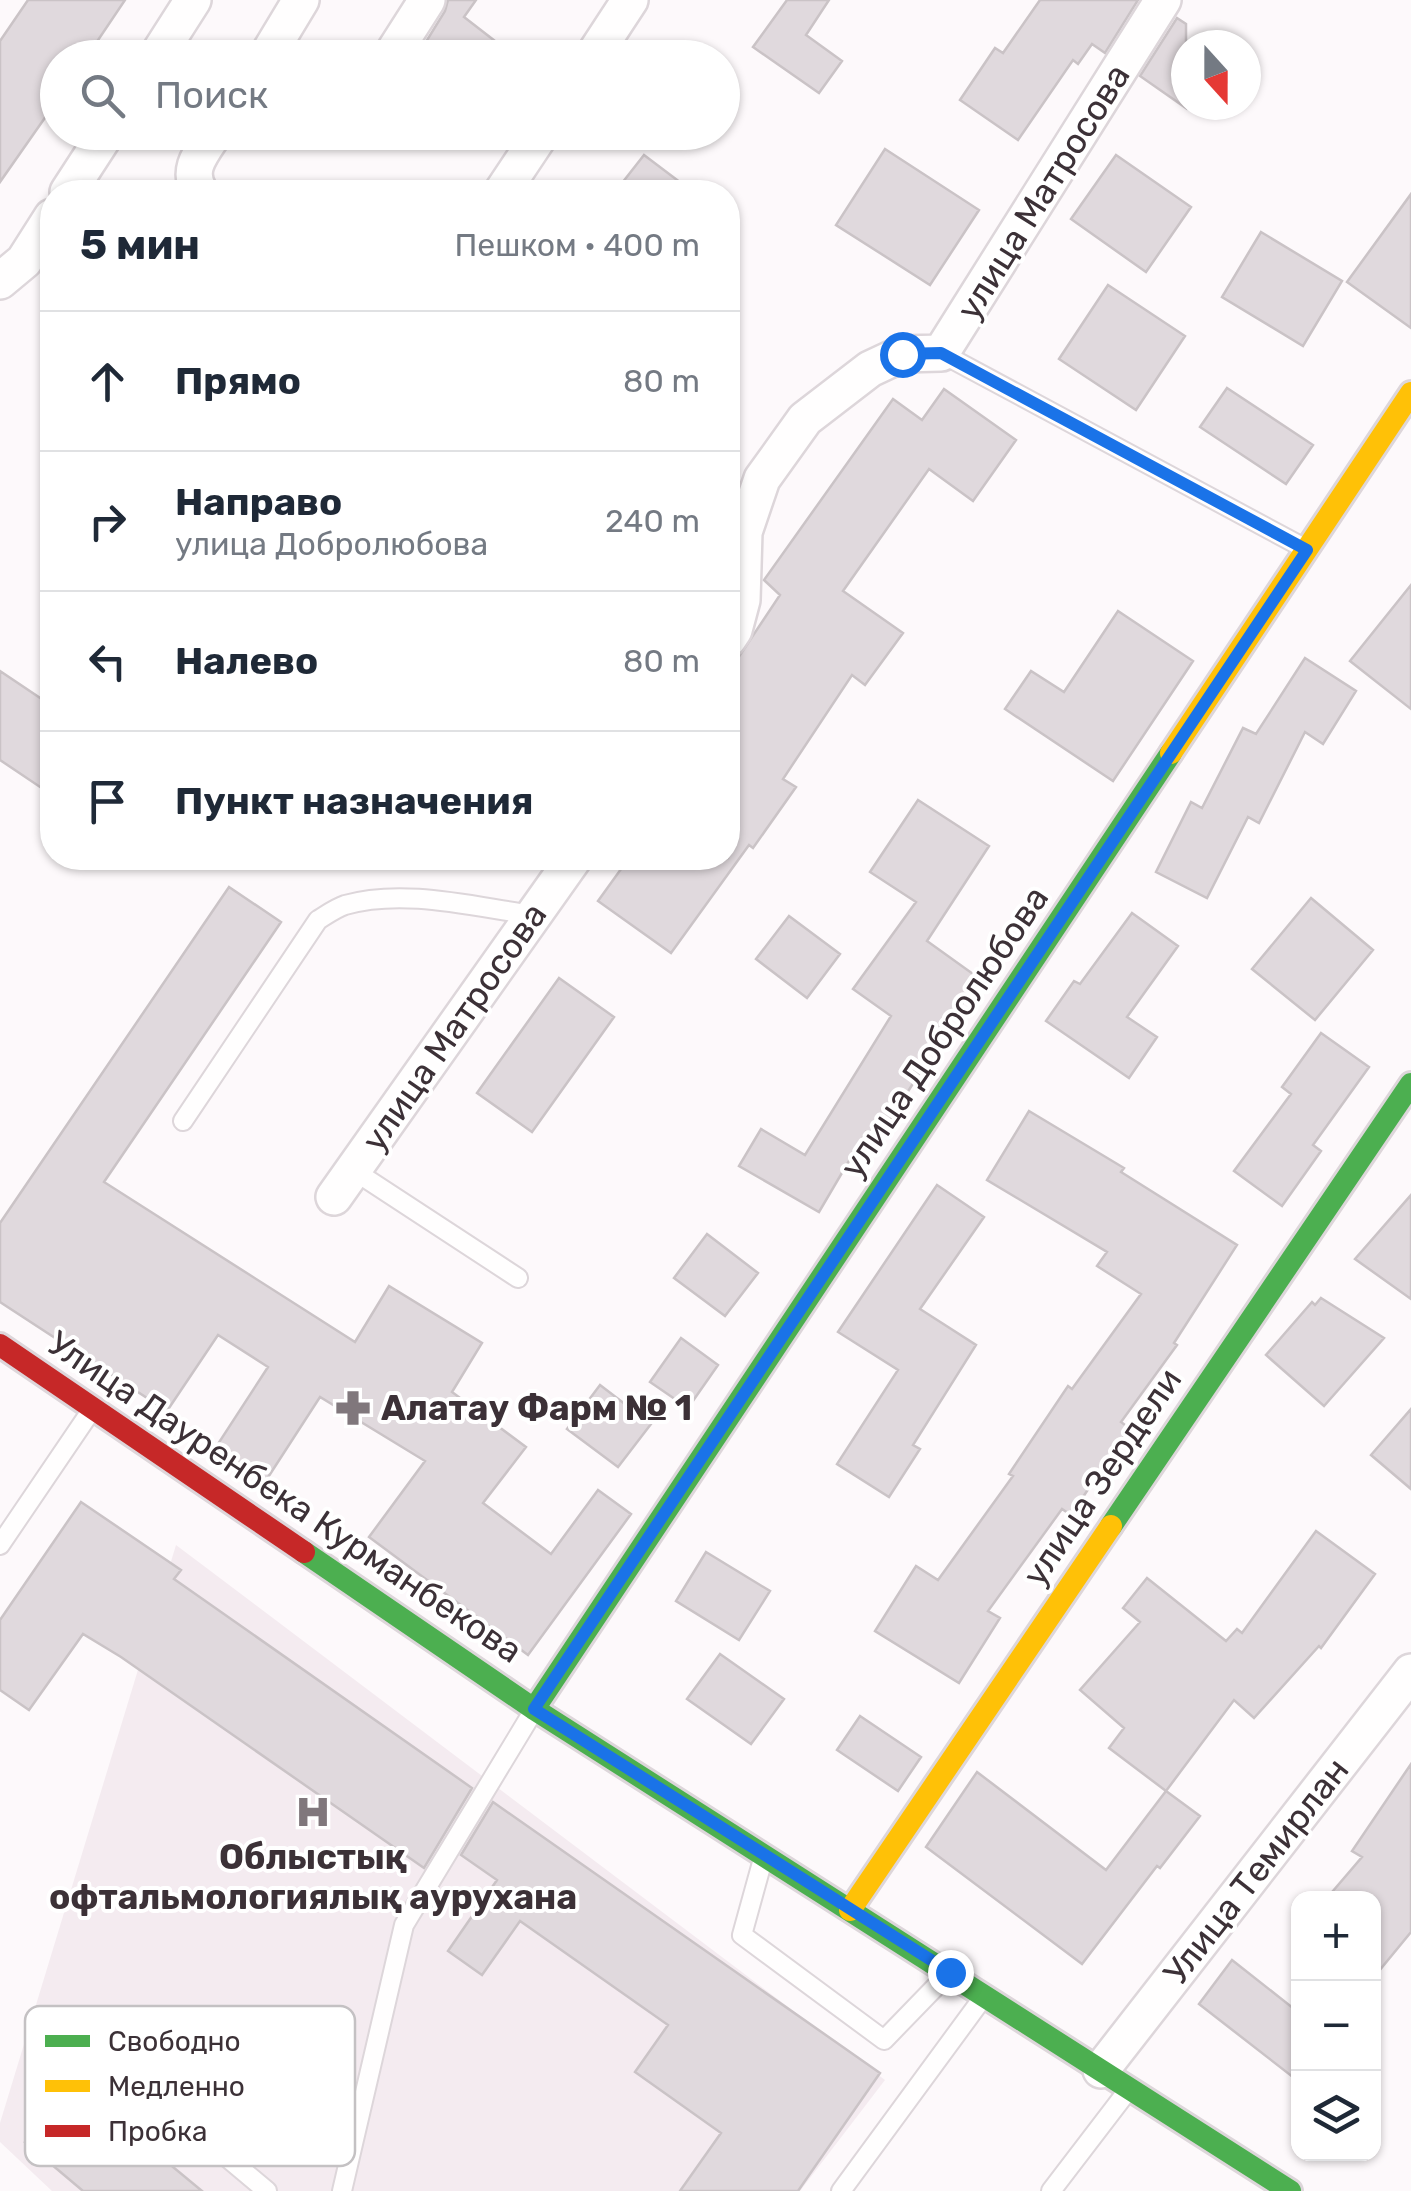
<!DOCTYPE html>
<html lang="ru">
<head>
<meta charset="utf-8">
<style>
  body { margin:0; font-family:Rubik,sans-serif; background:#f6f6f7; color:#1f2937 }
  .controls { position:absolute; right:30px; bottom:30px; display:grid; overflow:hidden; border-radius:20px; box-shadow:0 2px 8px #0004 }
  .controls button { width:90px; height:90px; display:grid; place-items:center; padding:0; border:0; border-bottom:2px solid #e0e1e3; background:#fff; color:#1f2937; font:50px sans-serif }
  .compass { position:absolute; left:1171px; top:30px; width:90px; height:90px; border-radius:50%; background:#fff; box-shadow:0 2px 8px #0004; rotate:159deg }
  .stop { position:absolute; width:30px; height:30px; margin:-22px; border:8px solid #1a73e8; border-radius:50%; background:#fff }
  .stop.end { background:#1a73e8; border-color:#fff; box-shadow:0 2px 10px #0008 }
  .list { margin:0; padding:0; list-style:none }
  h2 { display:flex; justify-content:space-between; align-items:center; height:130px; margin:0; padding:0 40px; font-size:42px }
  h2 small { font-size:32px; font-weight:400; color:#747a83 }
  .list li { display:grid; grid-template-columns:65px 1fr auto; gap:30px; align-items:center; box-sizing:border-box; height:140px; padding:0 40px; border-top:2px solid #e0e1e3 }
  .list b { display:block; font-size:38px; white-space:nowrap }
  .list p { margin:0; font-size:32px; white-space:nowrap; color:#747a83 }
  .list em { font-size:32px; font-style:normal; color:#747a83 }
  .icon { flex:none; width:55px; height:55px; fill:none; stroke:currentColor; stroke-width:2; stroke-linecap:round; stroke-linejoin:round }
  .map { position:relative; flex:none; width:1411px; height:2191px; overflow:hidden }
  .search { position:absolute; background:#fff; box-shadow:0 2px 8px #0004; left:40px; top:40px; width:700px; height:110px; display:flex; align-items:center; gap:25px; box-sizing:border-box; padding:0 35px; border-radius:55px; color:#747a83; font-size:38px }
  .panel { position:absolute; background:#fff; box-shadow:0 2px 8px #0004; left:40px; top:180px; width:700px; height:690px; border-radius:40px }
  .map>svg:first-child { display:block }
  .built { fill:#f4ebf0 }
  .building { fill:#e0d9dd; stroke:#cac3c6; stroke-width:2.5 }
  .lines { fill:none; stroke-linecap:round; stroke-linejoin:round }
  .lane-casing { stroke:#ddd6da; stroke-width:22 }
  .street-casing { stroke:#ddd6da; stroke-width:40 }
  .fast-casing { stroke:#ddd6da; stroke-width:28 }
  .slow-casing { stroke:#ddd6da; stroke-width:28 }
  .jam-casing { stroke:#ddd6da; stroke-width:28 }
  .lane { stroke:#fffefe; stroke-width:18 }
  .street { stroke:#fffefe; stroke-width:35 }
  .fast { stroke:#4caf50; stroke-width:22 }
  .slow { stroke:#ffc107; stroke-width:22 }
  .jam { stroke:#c62828; stroke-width:22 }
  .route { stroke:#1a73e8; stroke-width:12 }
  .labels { text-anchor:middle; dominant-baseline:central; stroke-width:8; stroke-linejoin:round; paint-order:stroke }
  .street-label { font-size:35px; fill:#3c3137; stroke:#fff }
  .poi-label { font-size:35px; font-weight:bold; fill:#3c3137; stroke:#fff; text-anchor:start }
  .key { fill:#fff; stroke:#c4c1c3; stroke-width:2.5 }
  .key-label { font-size:28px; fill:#3c3137 }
</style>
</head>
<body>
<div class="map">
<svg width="1411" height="2191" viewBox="0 0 1411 2191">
  <rect width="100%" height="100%" fill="#fdf9fb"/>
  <!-- built -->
  <path class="built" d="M 176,1545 L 885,2080 L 800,2191 L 52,2191 L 0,2142 L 0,2123 Z"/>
  <!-- building -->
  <path class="building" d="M 28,0 L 125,0 L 86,58 L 58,58 L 58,99 L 0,182 L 0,41 Z
    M 448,0 L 476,0 L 464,17 L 517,58 L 416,58 L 445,11 Z
    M 787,0 L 829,0 L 806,35 L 842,61 L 819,93 L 753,47 Z
    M 1040,0 L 1138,0 L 1105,53 L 1092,44 L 1078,64 L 1073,60 L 1018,140 L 960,100 L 995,48 L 1003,53 Z
    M 1177,18 L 1186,24 L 1186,108 L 1140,76 Z
    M 885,149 L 979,210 L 930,285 L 836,225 Z
    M 644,155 L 693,192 L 615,192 Z
    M 1116,155 L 1191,207 L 1146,272 L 1071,219 Z
    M 1411,194 L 1411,328 L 1347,282 Z
    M 1261,232 L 1342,281 L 1303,346 L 1222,297 Z
    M 1108,285 L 1185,336 L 1136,410 L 1059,359 Z
    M 1227,388 L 1313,445 L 1286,484 L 1200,427 Z
    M 944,389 L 1016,440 L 973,501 L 929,469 L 843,591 L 903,633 L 865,685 L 852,675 L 783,779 L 796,787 L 753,848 L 749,845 L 671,953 L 598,901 L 629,858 L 728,858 L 728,673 L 780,595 L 764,580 L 893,399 L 922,420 Z
    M 1411,585 L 1411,709 L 1350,661 Z
    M 1118,611 L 1193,661 L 1113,781 L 1005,709 L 1031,671 L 1064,692 Z
    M 1305,658 L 1356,691 L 1323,744 L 1305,732 L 1259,823 L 1248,817 L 1207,898 L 1156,872 L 1191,802 L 1202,808 L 1243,728 L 1256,734 Z
    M 0,671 L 52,706 L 52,795 L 0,760 Z
    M 918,800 L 989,846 L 927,941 L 980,979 L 914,1070 L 919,1074 L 878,1139 L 866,1132 L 819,1212 L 739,1166 L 761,1129 L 805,1155 L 891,1016 L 853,989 L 916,902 L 870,872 Z
    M 229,887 L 281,922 L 104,1182 L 355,1342 L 389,1286 L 482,1343 L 452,1392 L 526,1447 L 483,1503 L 551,1554 L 598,1490 L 631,1514 L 528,1655 L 369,1537 L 425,1461 L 320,1397 L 265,1482 L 214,1450 L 268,1367 L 218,1335 L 167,1411 L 0,1302 L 0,1223 Z
    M 1311,898 L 1373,950 L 1315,1020 L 1252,969 Z
    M 1132,913 L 1178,946 L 1127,1017 L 1157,1037 L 1129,1078 L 1046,1021 L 1074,981 L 1080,984 Z
    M 789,916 L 840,954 L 807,998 L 756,959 Z
    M 559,978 L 614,1017 L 532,1132 L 477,1093 Z
    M 1321,1033 L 1369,1067 L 1313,1145 L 1321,1151 L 1282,1206 L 1234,1171 L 1291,1094 L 1282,1087 Z
    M 1029,1111 L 1124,1168 L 1121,1172 L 1237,1245 L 1174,1343 L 1177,1345 L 1121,1422 L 1129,1428 L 1071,1515 L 1062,1509 L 988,1611 L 1000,1618 L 959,1683 L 875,1631 L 916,1566 L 938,1580 L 1013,1476 L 1009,1474 L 1068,1386 L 1072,1389 L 1141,1294 L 1097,1266 L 1107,1252 L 987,1180 Z
    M 937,1185 L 984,1217 L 920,1309 L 976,1345 L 913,1445 L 920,1449 L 889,1497 L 837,1464 L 898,1370 L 838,1332 Z
    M 1411,1195 L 1411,1299 L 1355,1259 Z
    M 707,1234 L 758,1273 L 725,1316 L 674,1278 Z
    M 1321,1298 L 1384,1338 L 1324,1406 L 1266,1355 L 1312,1302 L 1315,1305 Z
    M 681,1338 L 718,1365 L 688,1408 L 650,1382 Z
    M 600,1385 L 651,1424 L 618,1467 L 567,1429 Z
    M 1411,1409 L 1411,1489 L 1371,1455 Z
    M 81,1502 L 181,1570 L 174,1579 L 472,1788 L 424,1868 L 121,1657 L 83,1634 L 29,1710 L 0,1690 L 0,1620 Z
    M 1316,1531 L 1375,1574 L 1321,1648 L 1319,1646 L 1254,1718 L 1234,1700 L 1166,1791 L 1109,1748 L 1124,1728 L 1080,1690 L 1140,1622 L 1123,1608 L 1147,1578 L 1226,1641 L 1237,1629 L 1242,1633 Z
    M 706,1552 L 770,1591 L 739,1640 L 676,1601 Z
    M 720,1654 L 784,1699 L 751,1744 L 687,1699 Z
    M 860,1716 L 921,1757 L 898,1791 L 837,1750 Z
    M 1411,1764 L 1411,1932 L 1374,1977 L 1374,1898 L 1327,1898 L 1362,1857 L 1352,1851 Z
    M 977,1772 L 1106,1870 L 1166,1791 L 1200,1816 L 1160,1868 L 1157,1866 L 1082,1964 L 926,1847 Z
    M 493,1802 L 880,2073 L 798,2191 L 680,2191 L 721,2133 L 635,2072 L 668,2025 L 520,1921 L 482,1975 L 448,1951 L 497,1880 L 461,1855 Z
    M 1232,1960 L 1298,2012 L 1298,2081 L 1199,2004 Z
    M 74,2085 L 202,2191 L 83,2191 L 25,2142 Z"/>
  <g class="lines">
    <defs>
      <path id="lane" d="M 941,353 L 1306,549
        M 183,1121 L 318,920 C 326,915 336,908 345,905 C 404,888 474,907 533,915
        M 353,1170 L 518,1278
        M 0,1545 L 93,1408
        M 763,1859 L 742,1935 L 884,2040 L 946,1976
        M 117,2065 L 267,2191
        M 342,2191 L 404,1925 L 534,1710
        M 841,2191 L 982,1999
        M 1051,2191 L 1129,2089"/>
      <path id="street" d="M 156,58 L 193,0
        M 266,58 L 301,0
        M 390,58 L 427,0
        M 592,58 L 630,0
        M 68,192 L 107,132
        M 200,192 C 185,170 202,152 215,132
        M 502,192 L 542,132
        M 0,281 L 24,261 L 52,217
        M 728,639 L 734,630 L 742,600 L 744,532 L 762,479 L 805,419 L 870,369 L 902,354 L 941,353 L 1163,0
        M 334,1197 L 574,858
        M 1101,2070 L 1411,1672"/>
      <path id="fast" d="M 1111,1526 L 1411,1084
        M 304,1552 L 534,1709 L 1290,2191
        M 534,1709 L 1171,753"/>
      <path id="slow" d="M 1171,753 L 1411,393
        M 850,1910 L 1111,1526"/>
      <path id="jam" d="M 0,1345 L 304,1552"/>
    </defs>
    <!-- lane casing -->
    <use href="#lane" class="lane-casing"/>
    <!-- street casing -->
    <use href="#street" class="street-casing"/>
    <!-- fast casing -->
    <use href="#fast" class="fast-casing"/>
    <!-- slow casing -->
    <use href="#slow" class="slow-casing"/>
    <!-- jam casing -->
    <use href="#jam" class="jam-casing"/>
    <!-- lane -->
    <use href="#lane" class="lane"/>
    <!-- street -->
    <use href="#street" class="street"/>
    <!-- fast -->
    <use href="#fast" class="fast"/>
    <!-- slow -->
    <use href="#slow" class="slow"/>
    <!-- jam -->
    <use href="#jam" class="jam"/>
  </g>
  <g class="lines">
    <!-- route -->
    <path class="route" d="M 902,354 L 941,353 L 1307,550 L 534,1709 L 950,1972"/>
  </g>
  <!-- icons -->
  <defs>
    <symbol id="pharmacy-bare" viewBox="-9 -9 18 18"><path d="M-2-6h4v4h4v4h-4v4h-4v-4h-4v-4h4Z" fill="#80777c" stroke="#fff" stroke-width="2.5" paint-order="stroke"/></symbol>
    <symbol id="hospital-bare" viewBox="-9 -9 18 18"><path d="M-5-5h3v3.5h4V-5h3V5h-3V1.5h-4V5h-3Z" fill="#80777c" stroke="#fff" stroke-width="2.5" paint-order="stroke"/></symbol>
  </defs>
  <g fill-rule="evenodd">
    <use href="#pharmacy-bare" x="328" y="1383" width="50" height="50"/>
    <use href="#hospital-bare" x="288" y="1787" width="50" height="50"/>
  </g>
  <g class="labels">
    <!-- street labels -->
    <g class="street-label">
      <text transform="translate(1043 192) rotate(-58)">улица Матросова</text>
      <text transform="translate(454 1027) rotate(-55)">улица Матросова</text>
      <text transform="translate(944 1032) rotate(-56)">улица Добролюбова</text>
      <text transform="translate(1102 1477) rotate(-56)">улица Зердели</text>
      <text transform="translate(285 1497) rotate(34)">Улица Дауренбека Курманбекова</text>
      <text transform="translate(1256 1871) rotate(-52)">Улица Темирлан</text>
    </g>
    <!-- poi labels -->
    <g class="poi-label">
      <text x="381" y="1408">Алатау Фарм № 1</text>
      <text x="313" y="1857" text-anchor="middle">Облыстық<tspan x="313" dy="40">офтальмологиялық аурухана</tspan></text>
    </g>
  </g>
  <!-- legend -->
  <rect x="25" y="2006" width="330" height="160" rx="15" class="key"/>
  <rect x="45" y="2035" width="45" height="12" fill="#4caf50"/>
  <rect x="45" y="2080" width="45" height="12" fill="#ffc107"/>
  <rect x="45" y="2125" width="45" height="12" fill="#c62828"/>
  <g class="key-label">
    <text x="108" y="2051">Свободно</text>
    <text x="108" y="2096">Медленно</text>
    <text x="108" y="2141">Пробка</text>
  </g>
</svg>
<div class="controls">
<button>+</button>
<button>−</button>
<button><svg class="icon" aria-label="layers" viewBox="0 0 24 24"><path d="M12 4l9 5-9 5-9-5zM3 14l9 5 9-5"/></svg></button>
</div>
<svg class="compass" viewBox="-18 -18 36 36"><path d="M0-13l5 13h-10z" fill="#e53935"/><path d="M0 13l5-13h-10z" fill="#747a83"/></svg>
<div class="stop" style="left:902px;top:354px"></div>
<div class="stop end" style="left:950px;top:1972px"></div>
<div class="search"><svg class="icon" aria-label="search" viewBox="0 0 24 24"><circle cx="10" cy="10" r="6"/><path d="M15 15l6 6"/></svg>Поиск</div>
<section class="panel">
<h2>5 мин<small>Пешком · 400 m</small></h2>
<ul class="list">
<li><svg class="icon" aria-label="ahead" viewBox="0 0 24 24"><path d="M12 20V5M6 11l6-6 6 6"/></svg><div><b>Прямо</b></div><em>80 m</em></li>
<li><svg class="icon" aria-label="right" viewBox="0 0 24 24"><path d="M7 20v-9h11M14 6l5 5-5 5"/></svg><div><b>Направо</b><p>улица Добролюбова</p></div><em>240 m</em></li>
<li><svg class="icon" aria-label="left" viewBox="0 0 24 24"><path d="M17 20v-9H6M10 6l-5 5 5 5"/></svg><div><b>Налево</b></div><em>80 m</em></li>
<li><svg class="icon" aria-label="arrive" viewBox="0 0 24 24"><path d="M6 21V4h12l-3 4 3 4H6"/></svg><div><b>Пункт назначения</b></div></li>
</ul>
</section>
</div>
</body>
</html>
